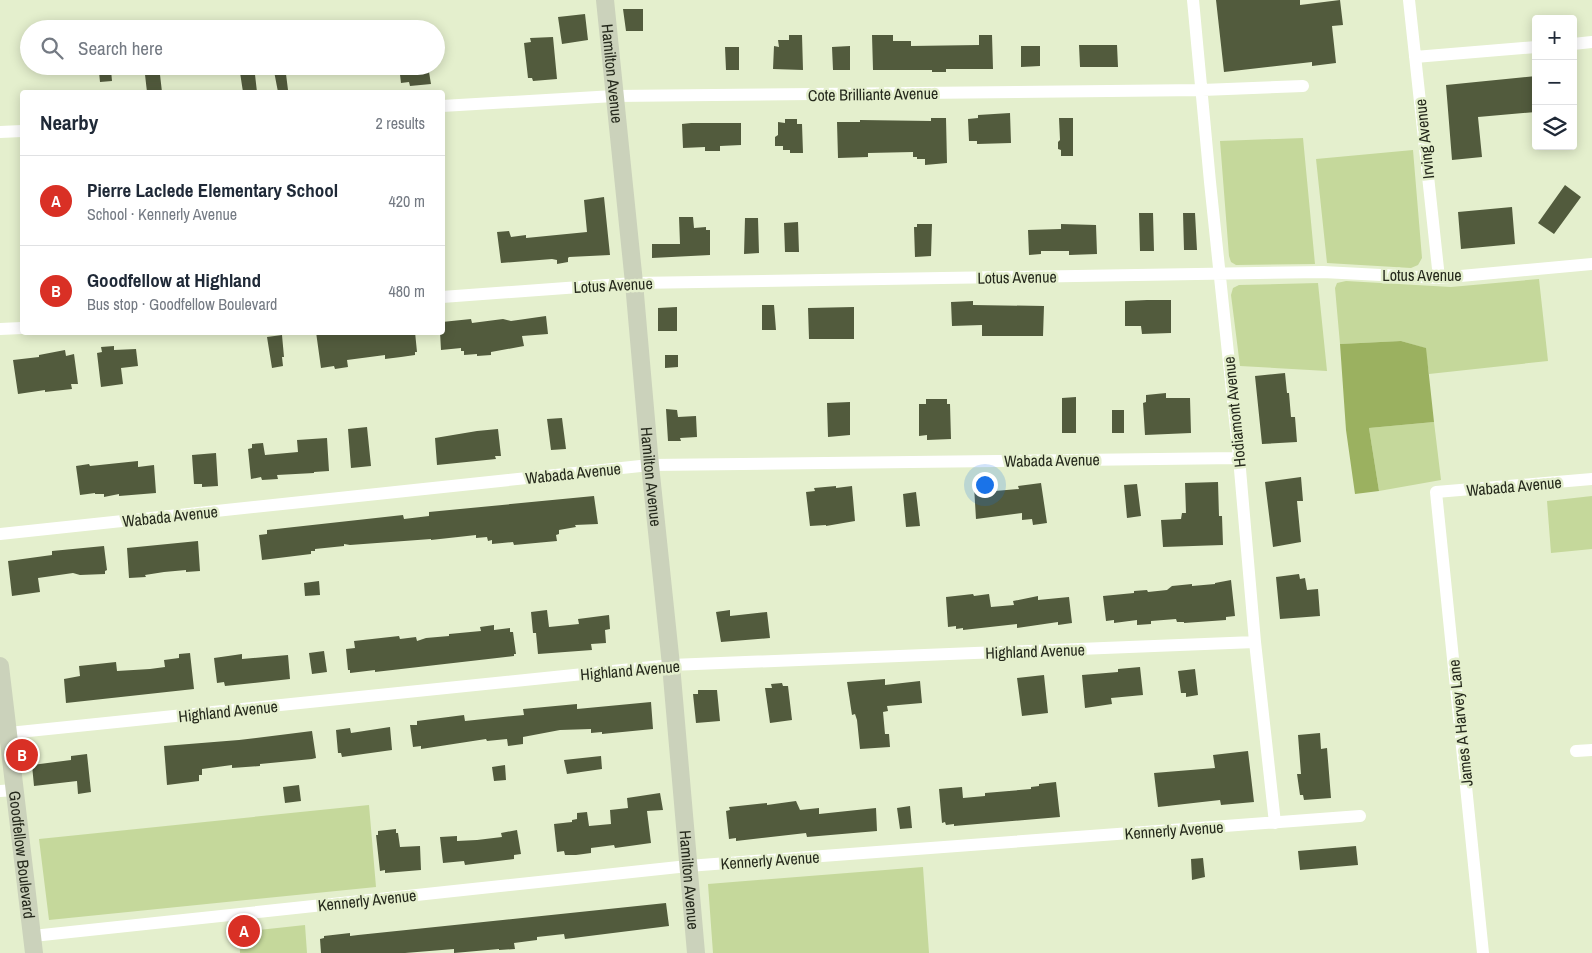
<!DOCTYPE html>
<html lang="en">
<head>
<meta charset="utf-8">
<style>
  body { margin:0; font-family:"Archivo Narrow",sans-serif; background:#f2f2f3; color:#1f2937 }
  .controls { position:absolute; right:15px; top:15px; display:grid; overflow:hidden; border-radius:5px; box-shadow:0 2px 12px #0003 }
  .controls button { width:45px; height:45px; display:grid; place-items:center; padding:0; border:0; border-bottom:1px solid #e0e1e3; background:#fff; color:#1f2937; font:25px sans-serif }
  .you { position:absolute; left:984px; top:484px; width:18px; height:18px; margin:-12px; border:4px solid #fff; border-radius:50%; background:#1a73e8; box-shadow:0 0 0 8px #1a73e833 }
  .badge { display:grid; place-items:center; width:32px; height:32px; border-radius:50%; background:#d93025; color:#fff; font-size:16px; font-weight:700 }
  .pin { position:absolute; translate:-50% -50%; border:2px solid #fff; box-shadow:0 1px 5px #0006 }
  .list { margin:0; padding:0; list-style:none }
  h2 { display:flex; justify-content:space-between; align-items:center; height:65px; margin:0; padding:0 20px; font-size:21px }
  h2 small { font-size:16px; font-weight:400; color:#747a83 }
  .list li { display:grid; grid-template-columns:32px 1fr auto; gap:15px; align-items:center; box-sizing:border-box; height:90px; padding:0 20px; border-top:1px solid #e0e1e3 }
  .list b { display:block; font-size:19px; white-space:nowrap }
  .list p { margin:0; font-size:16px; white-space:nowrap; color:#747a83 }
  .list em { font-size:16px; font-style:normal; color:#747a83 }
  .icon { flex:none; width:28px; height:28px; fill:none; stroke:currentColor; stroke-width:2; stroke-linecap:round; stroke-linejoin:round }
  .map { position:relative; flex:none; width:1592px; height:953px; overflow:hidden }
  .search { position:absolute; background:#fff; box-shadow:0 2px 12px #0003; left:20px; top:20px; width:425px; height:55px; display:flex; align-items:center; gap:12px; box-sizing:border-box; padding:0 18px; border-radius:28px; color:#747a83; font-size:19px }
  .panel { position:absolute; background:#fff; box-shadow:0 2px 12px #0003; left:20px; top:90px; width:425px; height:245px; border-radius:5px }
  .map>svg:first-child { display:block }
  .green { fill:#c5d89b }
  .forest { fill:#9bb160 }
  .building { fill:#525b3d }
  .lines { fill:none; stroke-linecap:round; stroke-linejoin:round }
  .street { stroke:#fff; stroke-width:12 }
  .secondary { stroke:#cbd2bb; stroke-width:18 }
  .labels { text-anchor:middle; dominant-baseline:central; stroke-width:5; stroke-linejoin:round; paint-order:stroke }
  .street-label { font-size:16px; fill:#25291c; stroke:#e4efcd }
</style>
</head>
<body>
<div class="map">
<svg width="1592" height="953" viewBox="0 0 1592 953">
  <rect width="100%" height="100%" fill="#e4efcd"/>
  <!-- green -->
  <path class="green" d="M 1303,138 L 1315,264 L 1236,265 L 1231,262 L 1229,256 L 1220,141 Z
    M 1413,150 L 1422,258 L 1418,265 L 1411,268 L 1327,263 L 1316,159 Z
    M 1539,279 L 1548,361 L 1429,374 L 1425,348 L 1401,341 L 1340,344 L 1335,288 L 1337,283 L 1346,281 L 1451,287 Z
    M 1318,283 L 1327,371 L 1240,366 L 1231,295 L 1233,288 L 1239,285 Z
    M 1434,422 L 1441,480 L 1379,491 L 1369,428 Z
    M 1592,496 L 1592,549 L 1551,553 L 1547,501 Z
    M 369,805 L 376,887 L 49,920 L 39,839 Z
    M 923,867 L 929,953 L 713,953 L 708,884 Z
    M 305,925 L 307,953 L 240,953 L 239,932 Z"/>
  <!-- forest -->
  <path class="forest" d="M 1401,341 L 1426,348 L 1434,422 L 1369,428 L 1379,491 L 1355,494 L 1346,430 L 1340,344 Z"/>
  <!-- building -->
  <path class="building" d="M 1216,0 L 1300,0 L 1300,5 L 1340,0 L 1343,25 L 1332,26 L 1336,63 L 1312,66 L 1312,62 L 1224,72 Z
    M 623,9 L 643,9 L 643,31 L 626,31 Z
    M 585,14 L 588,40 L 562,44 L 558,17 Z
    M 789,35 L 802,35 L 803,70 L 773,69 L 774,46 L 779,47 L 778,40 L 789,40 Z
    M 872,35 L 893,35 L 893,41 L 911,41 L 911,46 L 979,45 L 979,35 L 992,35 L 993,69 L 946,69 L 946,72 L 932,72 L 932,70 L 873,70 Z
    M 553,37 L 557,79 L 533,81 L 532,78 L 528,78 L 524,43 L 531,42 L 530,38 Z
    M 1079,45 L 1117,45 L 1118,67 L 1080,67 Z
    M 850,46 L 850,70 L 833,70 L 832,47 Z
    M 1021,46 L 1040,46 L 1040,66 L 1021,67 Z
    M 725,47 L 739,47 L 739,70 L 726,70 Z
    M 144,66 L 159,66 L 162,92 L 147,92 Z
    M 239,66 L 254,66 L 257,92 L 243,92 Z
    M 273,66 L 285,66 L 288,90 L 278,92 Z
    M 399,66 L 428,66 L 431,84 L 410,86 L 409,82 L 401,83 Z
    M 111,70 L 112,81 L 100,82 L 99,72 Z
    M 1536,76 L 1536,112 L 1478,117 L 1482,157 L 1452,160 L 1446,85 Z
    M 1010,113 L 1011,143 L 977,144 L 977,141 L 969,141 L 968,119 L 978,118 L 978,115 Z
    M 931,118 L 946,118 L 947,163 L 925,165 L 925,159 L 917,159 L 917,157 L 913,157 L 913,152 L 868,153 L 868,157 L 838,158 L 837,122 L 860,122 L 860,120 L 931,121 Z
    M 1059,118 L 1073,118 L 1073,156 L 1061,156 L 1061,150 L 1058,149 L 1058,142 L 1060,140 Z
    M 785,119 L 797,119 L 797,124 L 802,124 L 803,153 L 790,153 L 790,150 L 783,150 L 783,146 L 775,146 L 775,137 L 778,135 L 778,122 L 785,123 Z
    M 691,123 L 741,123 L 741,145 L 720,146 L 720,151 L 705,151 L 705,147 L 683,148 L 682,124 Z
    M 1565,185 L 1581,197 L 1554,234 L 1538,223 Z
    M 604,197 L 610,255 L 569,257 L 568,258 L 568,262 L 557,264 L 557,260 L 552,259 L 501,263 L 497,232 L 509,231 L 511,237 L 526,235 L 526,238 L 587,232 L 584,200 Z
    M 1512,207 L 1515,244 L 1461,249 L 1458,212 Z
    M 1139,213 L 1153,213 L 1154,251 L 1140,251 Z
    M 1183,213 L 1195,213 L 1197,250 L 1184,250 Z
    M 679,217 L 693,217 L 694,228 L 706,227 L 706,230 L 710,230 L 710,255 L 652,258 L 652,244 L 680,244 Z
    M 745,218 L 758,218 L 759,253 L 744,254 Z
    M 798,222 L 799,252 L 785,252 L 784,223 Z
    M 917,224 L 932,224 L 931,256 L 915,257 L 914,227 L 917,227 Z
    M 1061,224 L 1096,225 L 1097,254 L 1069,255 L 1069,251 L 1041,251 L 1041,254 L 1029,255 L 1028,230 L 1061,229 Z
    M 1147,300 L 1171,300 L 1171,333 L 1142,334 L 1141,326 L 1125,326 L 1125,301 Z
    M 973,301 L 973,305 L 1044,306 L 1043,336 L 982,336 L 982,325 L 952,326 L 951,302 Z
    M 762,305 L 774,305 L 776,330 L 762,330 Z
    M 677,307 L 677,331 L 658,331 L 658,308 Z
    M 854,307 L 854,339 L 809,339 L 808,308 Z
    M 546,316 L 548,334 L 522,336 L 524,346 L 491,352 L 491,355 L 477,356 L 477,354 L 464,355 L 464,351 L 461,351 L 461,348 L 441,350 L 440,332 L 442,332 L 442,322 L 471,319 L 472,323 L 503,319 L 511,321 Z
    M 316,332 L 415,332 L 417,352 L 415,352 L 415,355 L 401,357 L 385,359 L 385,355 L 347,360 L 348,367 L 335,369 L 334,366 L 321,368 Z
    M 282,335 L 284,357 L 282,357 L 283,366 L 272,368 L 267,337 Z
    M 114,346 L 114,350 L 136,349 L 138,366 L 121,368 L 123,384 L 101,387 L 97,353 L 102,352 L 101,347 Z
    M 65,350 L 66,356 L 74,354 L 78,384 L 71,384 L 72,389 L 45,392 L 45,390 L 18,394 L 13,360 L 39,357 L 39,355 Z
    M 665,355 L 678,355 L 678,367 L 665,368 Z
    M 1285,373 L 1287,393 L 1289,393 L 1291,417 L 1295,417 L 1297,442 L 1262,444 L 1255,376 Z
    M 1166,393 L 1166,398 L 1190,398 L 1191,433 L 1145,435 L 1143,403 L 1146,402 L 1146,395 Z
    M 1076,397 L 1076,433 L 1062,433 L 1062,398 Z
    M 926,399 L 947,399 L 947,404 L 950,404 L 951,439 L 927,440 L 927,435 L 919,436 L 919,404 L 926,404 Z
    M 850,402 L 850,435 L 828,437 L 827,403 Z
    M 666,409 L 677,410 L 678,417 L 696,416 L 697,437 L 680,438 L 681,441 L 668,441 Z
    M 1112,410 L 1124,410 L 1124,433 L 1112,433 Z
    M 562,418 L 566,449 L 551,450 L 547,419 Z
    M 367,427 L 371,466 L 351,468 L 348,429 Z
    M 498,429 L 501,456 L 495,456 L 496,459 L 437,465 L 435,438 L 477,431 Z
    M 327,438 L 329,471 L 314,472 L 314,473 L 277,475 L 278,479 L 262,480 L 261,477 L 251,479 L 248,449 L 252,448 L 252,444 L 263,443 L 265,455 L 298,452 L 297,440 Z
    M 216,453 L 218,486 L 202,487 L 202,484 L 194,484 L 192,455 Z
    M 138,461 L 138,467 L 154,465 L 156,493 L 119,496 L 119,494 L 104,497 L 104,494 L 95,494 L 95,493 L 80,495 L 76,466 L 89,464 L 90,466 Z
    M 1301,477 L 1303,501 L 1297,501 L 1301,542 L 1273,547 L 1265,482 Z
    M 1218,482 L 1219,516 L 1222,516 L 1223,545 L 1163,547 L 1161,520 L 1181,519 L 1182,513 L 1186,513 L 1185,483 Z
    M 1041,483 L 1047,523 L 1033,525 L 1032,519 L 1022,520 L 1022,513 L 976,519 L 974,486 L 994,484 L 995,491 L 1019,489 L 1018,486 Z
    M 1137,484 L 1141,516 L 1127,518 L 1124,485 Z
    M 836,486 L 836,488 L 852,486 L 855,521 L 826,526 L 826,525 L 810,526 L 806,492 L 815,491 L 814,488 Z
    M 916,492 L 920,526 L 906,527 L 903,494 Z
    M 594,496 L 598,524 L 575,525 L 576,527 L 559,530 L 559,534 L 556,535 L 557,541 L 514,545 L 513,542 L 492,544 L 492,540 L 488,541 L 487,537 L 476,538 L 476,535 L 431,540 L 431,539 L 350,545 L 344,544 L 344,546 L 315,549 L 315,551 L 311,551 L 311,554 L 262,560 L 259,535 L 267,534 L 267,530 L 403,515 L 404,519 L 429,516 L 429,512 Z
    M 198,541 L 200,571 L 186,572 L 186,570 L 164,572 L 145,575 L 146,577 L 129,578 L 127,548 Z
    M 104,546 L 107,570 L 105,571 L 105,574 L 80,575 L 73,573 L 38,578 L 40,592 L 12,596 L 8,561 L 52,555 L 52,551 Z
    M 1299,574 L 1300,579 L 1305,578 L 1307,590 L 1318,589 L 1320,616 L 1280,619 L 1276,577 Z
    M 1231,580 L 1235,616 L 1226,617 L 1226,620 L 1184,623 L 1184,622 L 1177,622 L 1176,619 L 1151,621 L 1151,624 L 1137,625 L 1137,620 L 1114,623 L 1114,620 L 1106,621 L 1103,596 L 1134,593 L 1134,591 L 1147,590 L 1148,592 L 1167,590 L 1172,586 L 1192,584 L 1192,586 L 1215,584 L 1215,583 Z
    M 319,581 L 320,595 L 305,596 L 304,583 Z
    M 973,594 L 974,596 L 989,594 L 991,607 L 1014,605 L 1013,601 L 1038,596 L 1038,600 L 1069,597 L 1072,623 L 1058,625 L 1058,622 L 1017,628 L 1017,624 L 963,630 L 963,628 L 956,629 L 956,626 L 948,627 L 946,597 Z
    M 547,610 L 549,627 L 579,624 L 578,619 L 609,615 L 610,629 L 605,630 L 606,643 L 591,644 L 592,650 L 538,654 L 536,633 L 533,633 L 531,612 Z
    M 730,610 L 730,616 L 767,612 L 770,638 L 721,642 L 716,612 Z
    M 494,625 L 494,630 L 510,628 L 510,632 L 513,632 L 516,654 L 514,654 L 514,656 L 375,672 L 375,670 L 350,673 L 350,670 L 348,670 L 346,649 L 355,648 L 354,641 L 399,636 L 400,639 L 416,637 L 417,641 L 426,638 L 449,636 L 449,634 L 481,631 L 480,627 Z
    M 324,651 L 327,672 L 312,674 L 309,653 Z
    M 190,653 L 194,689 L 66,703 L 64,679 L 80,676 L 79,666 L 116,662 L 117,671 L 150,669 L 165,667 L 164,660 L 179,658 L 179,654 Z
    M 242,654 L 242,659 L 288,655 L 290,679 L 225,686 L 224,682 L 217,683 L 214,658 Z
    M 1140,667 L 1143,695 L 1111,698 L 1112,704 L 1085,708 L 1082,675 L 1118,672 L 1118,669 Z
    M 1195,669 L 1198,695 L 1186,697 L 1186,693 L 1181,693 L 1178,671 Z
    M 1044,675 L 1048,713 L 1022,716 L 1017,678 Z
    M 885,679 L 885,685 L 920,681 L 922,703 L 887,706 L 888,711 L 883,712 L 885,734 L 889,734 L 890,747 L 860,749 L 857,720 L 855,714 L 852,715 L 847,682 Z
    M 782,683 L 783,686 L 788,686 L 792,720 L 770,723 L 765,688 L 772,688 L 771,684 Z
    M 698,690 L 717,690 L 720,721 L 696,723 L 693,694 L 698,694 Z
    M 651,702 L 653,729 L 602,734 L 602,732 L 591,733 L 591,729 L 560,730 L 523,737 L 523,744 L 508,746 L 507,739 L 487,741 L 486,739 L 421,749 L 421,746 L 413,747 L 410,725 L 417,725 L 417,721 L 464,715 L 465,721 L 503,717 L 524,715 L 523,709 L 577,704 L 577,709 Z
    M 390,727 L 392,750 L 342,757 L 341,753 L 338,753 L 336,730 L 350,728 L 351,733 Z
    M 312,731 L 316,758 L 312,759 L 260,764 L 260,766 L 232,768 L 232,765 L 202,769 L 202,775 L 199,775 L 199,781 L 167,785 L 164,746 L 239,740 Z
    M 1320,733 L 1321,749 L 1327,748 L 1331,798 L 1304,800 L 1303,795 L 1300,795 L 1297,774 L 1301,774 L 1298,735 Z
    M 1248,751 L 1254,802 L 1221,805 L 1220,800 L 1158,807 L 1154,773 L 1215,768 L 1213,755 Z
    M 87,754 L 91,792 L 78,794 L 77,781 L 34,786 L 32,765 L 71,760 L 71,756 Z
    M 601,756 L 602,769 L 567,774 L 564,760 Z
    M 505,765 L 506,780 L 494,781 L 492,767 Z
    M 1056,782 L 1060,817 L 954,826 L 954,824 L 946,825 L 945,822 L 942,823 L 939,789 L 962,787 L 963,798 L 985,796 L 985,793 L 1031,789 L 1031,787 L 1039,786 L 1039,784 Z
    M 299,785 L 301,801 L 285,803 L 283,787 Z
    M 660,793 L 663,810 L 647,811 L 651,843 L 615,848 L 614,845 L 591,848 L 591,853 L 576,855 L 565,855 L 564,851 L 557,852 L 554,824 L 572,822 L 572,820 L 577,819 L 577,813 L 587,812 L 589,826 L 611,824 L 610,810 L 628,808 L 627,798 Z
    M 796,801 L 800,810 L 819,808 L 819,814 L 876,808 L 877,831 L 807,837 L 806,833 L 736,841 L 736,838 L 729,839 L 726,811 L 730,810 L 729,807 L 767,803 L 767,805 Z
    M 910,806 L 912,828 L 900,829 L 897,808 Z
    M 396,829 L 396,833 L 398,833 L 400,847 L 420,846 L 421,870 L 385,873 L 385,870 L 380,871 L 376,835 L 378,835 L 378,831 Z
    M 517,830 L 521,854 L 514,855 L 514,859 L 465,865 L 464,861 L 443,863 L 440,837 L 457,836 L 457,841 L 477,840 L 502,837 L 501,833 Z
    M 1356,846 L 1358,865 L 1300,870 L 1298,851 Z
    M 1203,858 L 1205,877 L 1192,880 L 1191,859 Z
    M 666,903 L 669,926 L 565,939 L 564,934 L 537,937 L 537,940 L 514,943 L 515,949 L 499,950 L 499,949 L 454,953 L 454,949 L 405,953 L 321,953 L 320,939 L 324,938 L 324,936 L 350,933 L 350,936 L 358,935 Z"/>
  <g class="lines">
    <!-- street -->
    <path class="street" d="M 1193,0 L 1210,182 L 1239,458 L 1255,642 L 1275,823
      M 1409,0 L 1439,278
      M 1573,44 L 1592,42
      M 1415,57 L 1536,47
      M 442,106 L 614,96 L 1202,90 L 1303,86
      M 0,132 L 22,131
      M 442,297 L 634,283 L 1323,272 L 1439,278 L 1592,264
      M 0,329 L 22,328
      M 0,534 L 650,465 L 1239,458
      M 9,733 L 671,665 L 1255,642
      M 1576,751 L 1592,750
      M 0,791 L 15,790
      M 33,936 L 688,866 L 1360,816
      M 1483,953 L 1436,492 L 1592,479"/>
    <!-- secondary -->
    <g class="secondary">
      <path id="s1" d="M 605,0 L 634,283 L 650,465 L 671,665 L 696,953"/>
      <path id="s2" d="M 0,666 L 34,953"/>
    </g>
  </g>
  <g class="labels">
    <!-- street labels -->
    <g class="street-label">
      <text stroke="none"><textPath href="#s1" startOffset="74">Hamilton Avenue</textPath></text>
      <text transform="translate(873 94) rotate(-1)">Cote Brilliante Avenue</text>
      <text transform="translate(1424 139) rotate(-96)">Irving Avenue</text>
      <text x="1422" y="275">Lotus Avenue</text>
      <text transform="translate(1017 277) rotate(-1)">Lotus Avenue</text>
      <text transform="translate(613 285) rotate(-3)">Lotus Avenue</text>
      <text transform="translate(1234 412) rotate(-96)">Hodiamont Avenue</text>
      <text transform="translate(1052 460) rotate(-1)">Wabada Avenue</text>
      <text transform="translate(573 473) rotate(-6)">Wabada Avenue</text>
      <text stroke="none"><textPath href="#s1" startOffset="479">Hamilton Avenue</textPath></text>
      <text transform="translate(1514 486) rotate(-5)">Wabada Avenue</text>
      <text transform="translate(170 516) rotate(-6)">Wabada Avenue</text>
      <text transform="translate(1035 651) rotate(-2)">Highland Avenue</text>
      <text transform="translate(630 670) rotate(-5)">Highland Avenue</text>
      <text transform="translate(228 711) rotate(-6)">Highland Avenue</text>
      <text transform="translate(1460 723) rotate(-96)">James A Harvey Lane</text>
      <text transform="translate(1174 830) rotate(-4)">Kennerly Avenue</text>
      <text stroke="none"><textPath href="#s2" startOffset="190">Goodfellow Boulevard</textPath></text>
      <text transform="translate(770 860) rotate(-4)">Kennerly Avenue</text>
      <text stroke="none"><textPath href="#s1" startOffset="884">Hamilton Avenue</textPath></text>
      <text transform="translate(367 900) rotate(-6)">Kennerly Avenue</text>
    </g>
  </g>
</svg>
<div class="controls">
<button>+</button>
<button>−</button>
<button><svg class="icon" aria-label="layers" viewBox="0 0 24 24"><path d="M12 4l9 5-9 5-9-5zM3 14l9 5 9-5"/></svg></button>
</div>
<div class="you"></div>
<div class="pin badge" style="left:244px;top:931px">A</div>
<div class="pin badge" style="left:22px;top:755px">B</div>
<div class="search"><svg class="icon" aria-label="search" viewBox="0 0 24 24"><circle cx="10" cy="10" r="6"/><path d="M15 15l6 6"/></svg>Search here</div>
<section class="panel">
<h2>Nearby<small>2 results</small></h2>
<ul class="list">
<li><span class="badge">A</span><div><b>Pierre Laclede Elementary School</b><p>School · Kennerly Avenue</p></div><em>420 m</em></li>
<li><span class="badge">B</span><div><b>Goodfellow at Highland</b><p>Bus stop · Goodfellow Boulevard</p></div><em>480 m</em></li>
</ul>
</section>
</div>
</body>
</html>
